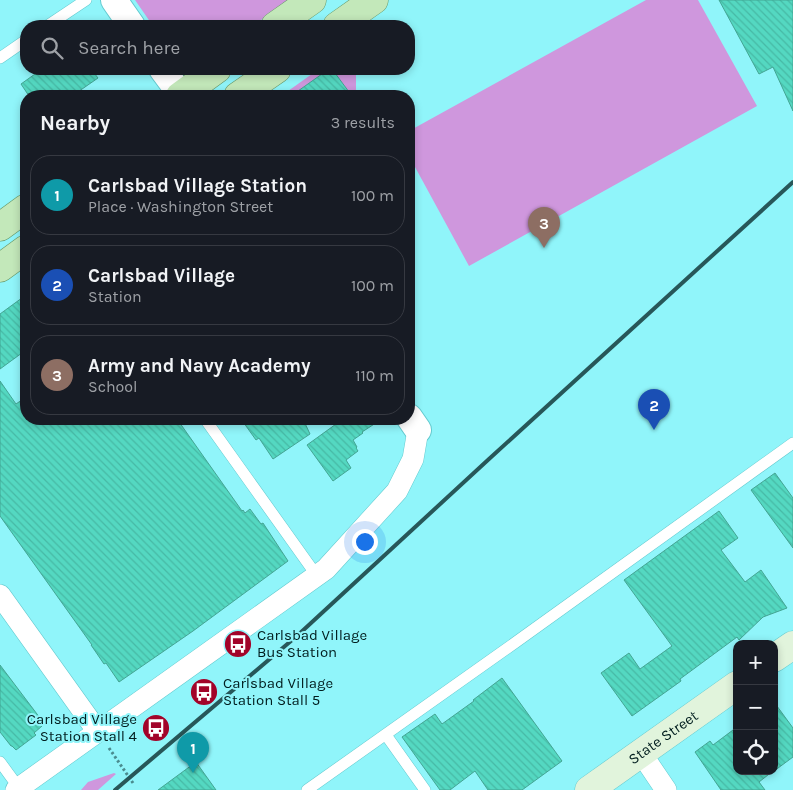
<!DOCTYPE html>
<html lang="en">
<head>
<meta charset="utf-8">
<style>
  body { margin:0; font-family:Karla,sans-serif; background:#20242c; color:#f1f3f6 }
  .controls { position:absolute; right:15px; bottom:15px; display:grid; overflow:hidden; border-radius:10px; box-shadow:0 2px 8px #0003 }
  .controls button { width:45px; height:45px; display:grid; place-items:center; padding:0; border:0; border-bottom:1px solid #363941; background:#171b24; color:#f1f3f6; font:25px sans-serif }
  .you { position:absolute; left:364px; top:541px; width:18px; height:18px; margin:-12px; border:4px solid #fff; border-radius:50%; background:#1a73e8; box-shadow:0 0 0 8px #1a73e833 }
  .badge { display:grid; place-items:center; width:32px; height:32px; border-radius:50%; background:#ea580c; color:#fff; font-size:16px; font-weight:700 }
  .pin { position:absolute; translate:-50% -41px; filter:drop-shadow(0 1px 2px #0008) }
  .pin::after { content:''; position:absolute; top:26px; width:18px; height:15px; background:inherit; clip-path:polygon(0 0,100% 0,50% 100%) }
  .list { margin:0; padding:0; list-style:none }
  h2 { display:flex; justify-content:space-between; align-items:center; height:65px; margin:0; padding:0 20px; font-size:21px }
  h2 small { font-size:16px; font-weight:400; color:#9ea1a6 }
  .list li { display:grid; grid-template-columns:32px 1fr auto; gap:15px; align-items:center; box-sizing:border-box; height:80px; margin:0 10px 10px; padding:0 10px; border:1px solid #363941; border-radius:20px }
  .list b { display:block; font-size:19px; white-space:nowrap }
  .list p { margin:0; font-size:16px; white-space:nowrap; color:#9ea1a6 }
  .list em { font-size:16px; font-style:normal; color:#9ea1a6 }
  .icon { flex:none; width:28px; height:28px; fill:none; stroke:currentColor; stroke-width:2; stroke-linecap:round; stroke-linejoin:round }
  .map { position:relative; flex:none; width:793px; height:790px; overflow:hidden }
  .search { position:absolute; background:#171b24; box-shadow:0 2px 8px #0003; left:20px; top:20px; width:395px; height:55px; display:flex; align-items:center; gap:12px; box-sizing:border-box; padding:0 18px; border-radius:20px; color:#9ea1a6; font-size:19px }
  .panel { position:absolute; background:#171b24; box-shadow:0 2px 8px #0003; left:20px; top:90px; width:395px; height:335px; border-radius:20px }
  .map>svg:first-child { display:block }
  .green { fill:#cf97dd }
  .building { fill:url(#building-back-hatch); stroke:#43a593 }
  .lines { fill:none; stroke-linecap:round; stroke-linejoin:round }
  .service-casing { stroke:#64cacf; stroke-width:12 }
  .minor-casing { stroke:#64cacf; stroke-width:22 }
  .tertiary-casing { stroke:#64cacf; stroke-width:28 }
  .secondary-casing { stroke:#64cacf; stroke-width:29 }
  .primary-casing { stroke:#659766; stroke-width:29 }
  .path { stroke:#4a8c8f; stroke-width:3; stroke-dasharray:2.5 2.5; stroke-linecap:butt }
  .service { stroke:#fff; stroke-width:11 }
  .minor { stroke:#fff; stroke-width:21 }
  .tertiary { stroke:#fff; stroke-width:26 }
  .secondary { stroke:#e1f4dc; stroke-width:28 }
  .primary { stroke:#c3e8ba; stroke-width:28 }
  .rail { stroke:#275759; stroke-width:4 }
  .labels { text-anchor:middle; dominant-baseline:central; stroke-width:4; stroke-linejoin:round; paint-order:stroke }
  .poi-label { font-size:15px; fill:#001d1e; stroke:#90f5fa; text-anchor:start }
  .street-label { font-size:15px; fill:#001d1e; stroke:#90f5fa }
</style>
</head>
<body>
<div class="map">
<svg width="793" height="790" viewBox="0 0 793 790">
  <defs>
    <pattern id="building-back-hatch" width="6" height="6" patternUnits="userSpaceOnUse" patternTransform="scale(1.25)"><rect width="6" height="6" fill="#54d8c1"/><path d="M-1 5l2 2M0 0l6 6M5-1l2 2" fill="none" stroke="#47b9a5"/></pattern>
  </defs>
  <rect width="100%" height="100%" fill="#90f5fa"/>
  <!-- green -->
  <path class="green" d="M 135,0 L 288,0 L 253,26 L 153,26 Z
    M 646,0 L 698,0 L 757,106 L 469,266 L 409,156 L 409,131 Z
    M 319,69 L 356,69 L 356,96 L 281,96 Z
    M 114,773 L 116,774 L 98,790 L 81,790 L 88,782 Z"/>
  <!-- building -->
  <path class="building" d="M 719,0 L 793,0 L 793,111 L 773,67 L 759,74 Z
    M 42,69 L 91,69 L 98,78 L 72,96 L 29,96 L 21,84 Z
    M 329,69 L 332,69 L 352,96 L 291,96 Z
    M 26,295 L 26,350 L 0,369 L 0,314 Z
    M 0,381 L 16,404 L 26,397 L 26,419 L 177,419 L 242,511 L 243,510 L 245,513 L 250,509 L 261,524 L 263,523 L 288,561 L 193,631 L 119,682 L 106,663 L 104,664 L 91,645 L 92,645 L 0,516 Z
    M 241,419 L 303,419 L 310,434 L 273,459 L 259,438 L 256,440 Z
    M 343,419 L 382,419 L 362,432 L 363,433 L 353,440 L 357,447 L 356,448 L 358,451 L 346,460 L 351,468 L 333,481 L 307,445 Z
    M 775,473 L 793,498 L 793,548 L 751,490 Z
    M 719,511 L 738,538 L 721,550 L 745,582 L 761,570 L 787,608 L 763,617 L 739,640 L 737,637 L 680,679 L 681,681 L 632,716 L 601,673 L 629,653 L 640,669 L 672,646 L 624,580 Z
    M 0,665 L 43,722 L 40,724 L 42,726 L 34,733 L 36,735 L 16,750 L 12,746 L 11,746 L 0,732 Z
    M 502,678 L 562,761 L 522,790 L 488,790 L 475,771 L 450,790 L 440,790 L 402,737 L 435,714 L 442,724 L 474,701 L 473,700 Z
    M 774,702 L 793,728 L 793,757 L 774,771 Z
    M 737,727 L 737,771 L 773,771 L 759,782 L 765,790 L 721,790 L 695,752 L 710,741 L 713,745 Z
    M 196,762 L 216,790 L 158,790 Z"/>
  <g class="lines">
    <defs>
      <path id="service" d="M 47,26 L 86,0
        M 0,58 L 26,40
        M 205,419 L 317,576
        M 386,735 L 425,790
        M 0,762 L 19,788
        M 307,790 L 516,642 L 793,443"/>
      <path id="minor" d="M 0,595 L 98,732
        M 641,753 L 666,790
        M 16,790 L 326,569 L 397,491 L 413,459 L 418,430"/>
      <path id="tertiary" d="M 114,0 L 132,26
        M 162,69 L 182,96
        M 409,417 L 418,430"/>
      <g id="secondary">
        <path d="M 774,658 L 793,645"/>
        <path id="s1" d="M 589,790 L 737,685"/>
      </g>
      <path id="primary" d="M 275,26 L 312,0
        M 337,26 L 374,0
        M 180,96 L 217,69
        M 238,96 L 277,69
        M 0,227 L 26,208
        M 0,268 L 26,249"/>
    </defs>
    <!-- service casing -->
    <use href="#service" class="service-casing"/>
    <!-- minor casing -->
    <use href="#minor" class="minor-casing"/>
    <!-- tertiary casing -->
    <use href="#tertiary" class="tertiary-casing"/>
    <!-- secondary casing -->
    <use href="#secondary" class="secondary-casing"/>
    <!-- primary casing -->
    <use href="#primary" class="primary-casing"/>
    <!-- path -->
    <path class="path" d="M 109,748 L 133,783"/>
    <!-- service -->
    <use href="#service" class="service"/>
    <!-- minor -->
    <use href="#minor" class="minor"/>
    <!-- tertiary -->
    <use href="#tertiary" class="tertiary"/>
    <!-- secondary -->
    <use href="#secondary" class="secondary"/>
    <!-- primary -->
    <use href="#primary" class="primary"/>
    <!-- rail -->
    <path class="rail" d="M 115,790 L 298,635 L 489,459 L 793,182"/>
  </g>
  <!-- icons -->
  <defs>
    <symbol id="bus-disc" viewBox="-11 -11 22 22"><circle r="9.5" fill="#a20329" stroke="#90f5fa"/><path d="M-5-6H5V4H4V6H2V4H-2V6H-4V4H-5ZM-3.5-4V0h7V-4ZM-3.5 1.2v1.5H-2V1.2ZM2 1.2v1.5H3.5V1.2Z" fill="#fff"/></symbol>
  </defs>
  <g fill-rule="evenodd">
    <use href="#bus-disc" x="222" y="628" width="32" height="32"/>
    <use href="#bus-disc" x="188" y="676" width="32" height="32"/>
    <use href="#bus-disc" x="140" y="712" width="32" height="32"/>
  </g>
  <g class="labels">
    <!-- poi labels -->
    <g class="poi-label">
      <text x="257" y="635">Carlsbad Village<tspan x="257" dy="17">Bus Station</tspan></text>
      <text x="223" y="683">Carlsbad Village<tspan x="223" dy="17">Station Stall 5</tspan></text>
      <text x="137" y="719" text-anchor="end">Carlsbad Village<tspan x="137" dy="17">Station Stall 4</tspan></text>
    </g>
    <!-- street labels -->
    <g class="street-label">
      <text stroke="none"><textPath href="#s1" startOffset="91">State Street</textPath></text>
    </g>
  </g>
</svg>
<div class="controls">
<button>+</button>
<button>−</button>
<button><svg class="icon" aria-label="locate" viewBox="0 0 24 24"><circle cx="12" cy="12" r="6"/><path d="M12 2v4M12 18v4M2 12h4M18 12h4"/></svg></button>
</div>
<div class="you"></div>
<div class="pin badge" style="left:193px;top:773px;background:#0f9aa8">1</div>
<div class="pin badge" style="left:654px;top:430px;background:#1a4fb4">2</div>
<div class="pin badge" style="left:544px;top:248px;background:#8d6e63">3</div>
<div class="search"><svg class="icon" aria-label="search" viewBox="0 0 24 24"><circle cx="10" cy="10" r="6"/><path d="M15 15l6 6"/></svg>Search here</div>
<section class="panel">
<h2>Nearby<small>3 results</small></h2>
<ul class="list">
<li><span class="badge" style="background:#0f9aa8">1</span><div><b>Carlsbad Village Station</b><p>Place · Washington Street</p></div><em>100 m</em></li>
<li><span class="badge" style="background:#1a4fb4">2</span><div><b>Carlsbad Village</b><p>Station</p></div><em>100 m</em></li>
<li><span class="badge" style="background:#8d6e63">3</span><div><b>Army and Navy Academy</b><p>School</p></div><em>110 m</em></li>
</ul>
</section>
</div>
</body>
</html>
